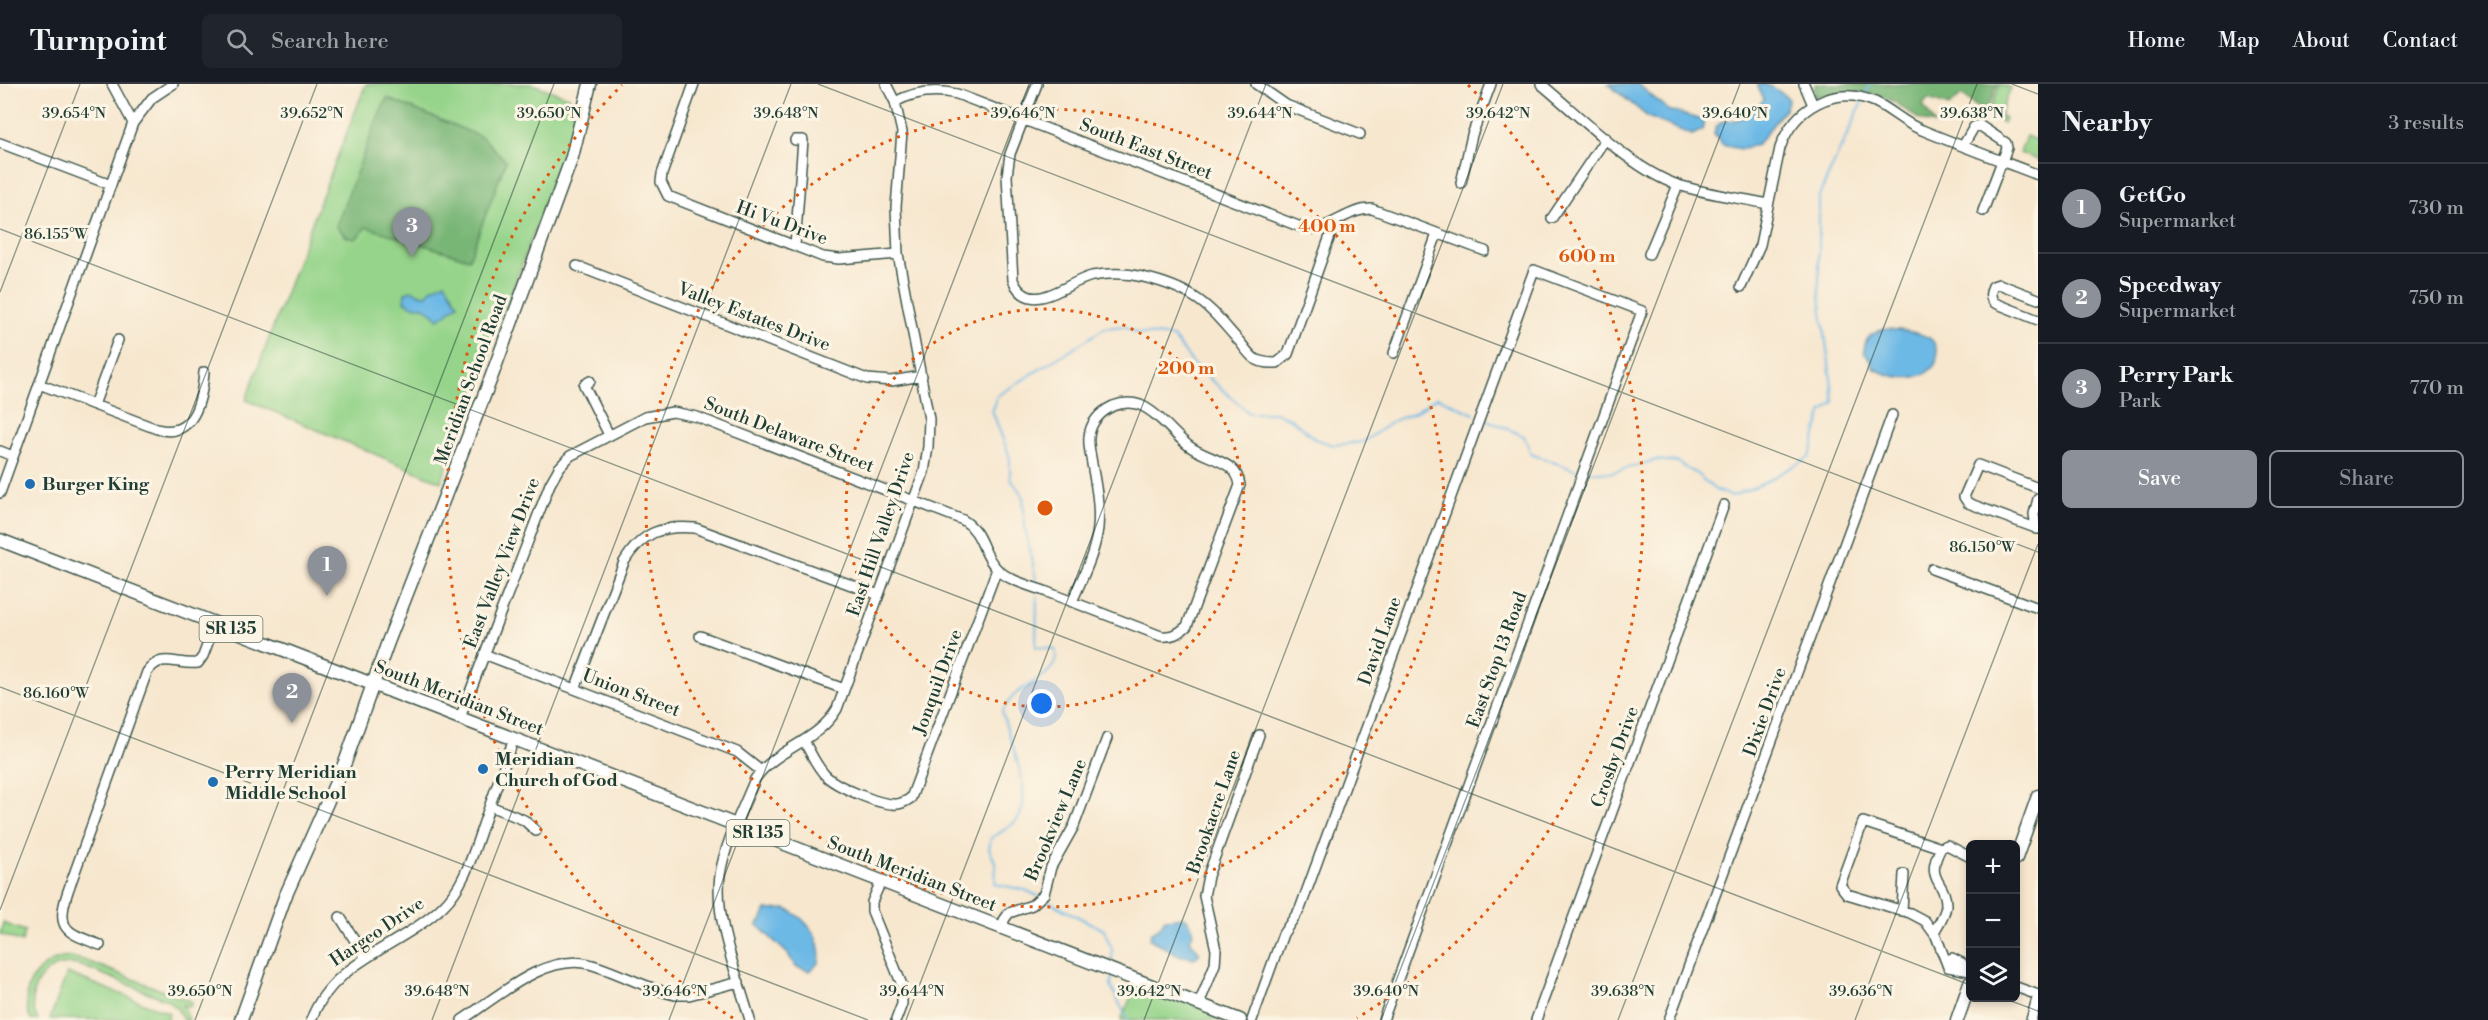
<!DOCTYPE html>
<html lang="en">
<head>
<meta charset="utf-8">
<style>
  body { margin:0; font-family:"Libre Bodoni",serif; background:#20242c; color:#f1f3f6 }
  .controls { position:absolute; right:18px; bottom:18px; display:grid; overflow:hidden; border-radius:9px; box-shadow:0 3px 9px #0003 }
  .controls button { width:54px; height:54px; display:grid; place-items:center; padding:0; border:0; border-bottom:2px solid #363941; background:#171b24; color:#f1f3f6; font:30px sans-serif }
  .you { position:absolute; left:1042px; top:620px; width:21px; height:21px; margin:-15px; border:4px solid #fff; border-radius:50%; background:#1a73e8; box-shadow:0 0 0 9px #1a73e833 }
  .badge { display:grid; place-items:center; width:39px; height:39px; border-radius:50%; background:#8c9099; color:#fff; font-size:20px; font-weight:700 }
  .pin { position:absolute; translate:-50% -50px; filter:drop-shadow(0 2px 3px #0008) }
  .pin::after { content:''; position:absolute; top:32px; width:21px; height:18px; background:inherit; clip-path:polygon(0 0,100% 0,50% 100%) }
  .list { margin:0; padding:0; list-style:none }
  h2 { display:flex; justify-content:space-between; align-items:center; height:78px; margin:0; padding:0 24px; font-size:26px }
  h2 small { font-size:20px; font-weight:400; color:#9ea1a6 }
  .list li { display:grid; grid-template-columns:39px 1fr auto; gap:18px; align-items:center; box-sizing:border-box; height:90px; padding:0 24px; border-top:2px solid #363941 }
  .list b { display:block; font-size:22px; white-space:nowrap }
  .list p { margin:0; font-size:20px; white-space:nowrap; color:#9ea1a6 }
  .list em { font-size:20px; font-style:normal; color:#9ea1a6 }
  .actions { display:flex; gap:12px; padding:18px 24px }
  .actions a { flex:1; padding:14px 0; border:2px solid #8c9099; border-radius:9px; text-align:center; font-size:21px; color:#8c9099 }
  .actions .main { background:#8c9099; color:#fff }
  .icon { flex:none; width:33px; height:33px; fill:none; stroke:currentColor; stroke-width:2; stroke-linecap:round; stroke-linejoin:round }
  .map { position:relative; flex:none; width:2038px; height:936px; overflow:hidden }
  header { display:flex; align-items:center; gap:36px; box-sizing:border-box; height:84px; padding:0 30px; background:#171b24; border-bottom:2px solid #363941 }
  header strong { font-size:28px }
  nav { display:flex; gap:33px; margin-inline-start:auto; font-size:21px }
  .search { width:420px; height:54px; background:#20242c; display:flex; align-items:center; gap:15px; box-sizing:border-box; padding:0 21px; border-radius:9px; color:#9ea1a6; font-size:22px }
  main { display:flex }
  aside { flex:1; background:#171b24 }
  .map>svg:first-child { display:block }
  .green { fill:#95d48a; stroke:#5a885f; stroke-width:1.5 }
  .forest { fill:#78b676; stroke:#4c7a55; stroke-width:1.5 }
  .water { fill:#6db9e6; stroke:#467b8d; stroke-width:1.5 }
  .lines { fill:none; stroke-linecap:round; stroke-linejoin:round }
  .stream { stroke:#6db9e6; stroke-width:2 }
  .minor-casing { stroke:#3f564b; stroke-width:12 }
  .major-casing { stroke:#3f564b; stroke-width:15 }
  .minor { stroke:#fff; stroke-width:9 }
  .major { stroke:#fff; stroke-width:12 }
  .ticks { fill:none; stroke:#1f3d34; stroke-width:1.5; stroke-opacity:0.45 }
  .ring { fill:none; stroke:#de580e; stroke-width:3; stroke-dasharray:3 6 }
  .poi-dot { fill:#1f6fb2; stroke:#fcf5e5; stroke-width:2 }
  .labels { text-anchor:middle; dominant-baseline:central; stroke-width:6; stroke-linejoin:round; paint-order:stroke }
  .shield { fill:#fcf5e5; stroke:#617469; stroke-width:1.5 }
  .shield-label { font-size:16px; font-weight:bold; fill:#1f3d34 }
  .street-label { font-size:18px; fill:#1f3d34; stroke:#fcf5e5 }
  .poi-label { font-size:18px; font-weight:bold; fill:#1f3d34; stroke:#fcf5e5; text-anchor:start }
  .ticks-label { font-size:15px; text-anchor:middle; fill:#1f3d34; stroke:#fcf5e5; stroke-width:6; stroke-linejoin:round; paint-order:stroke }
  .centre { fill:#de580e; stroke:#fcf5e5; stroke-width:3 }
  .ring-label { font-size:18px; text-anchor:middle; font-weight:bold; fill:#de580e; stroke:#fcf5e5; stroke-width:6; stroke-linejoin:round; paint-order:stroke }
</style>
</head>
<body>
<header>
<strong>Turnpoint</strong>
<div class="search"><svg class="icon" aria-label="search" viewBox="0 0 24 24"><circle cx="10" cy="10" r="6"/><path d="M15 15l6 6"/></svg>Search here</div>
<nav><a>Home</a><a>Map</a><a>About</a><a>Contact</a></nav>
</header>
<main>
<div class="map">
<svg width="2038" height="936" viewBox="0 0 2038 936">
  <rect width="100%" height="100%" fill="#fcf5e5"/>
  <filter id="ink" filterUnits="userSpaceOnUse"><feTurbulence type="fractalNoise" baseFrequency=".0167" numOctaves="2"/><feDisplacementMap in="SourceGraphic" scale="12" xChannelSelector="R" yChannelSelector="G"/><feConvolveMatrix kernelMatrix="1 2 1 2 8 2 1 2 1" color-interpolation-filters="sRGB"/></filter>
  <filter id="wash" filterUnits="userSpaceOnUse"><feTurbulence type="fractalNoise" baseFrequency=".008" numOctaves="4" result="noise"/><feDisplacementMap in="SourceGraphic" scale="24" xChannelSelector="R" yChannelSelector="G"/><feGaussianBlur stdDeviation="1.35" result="paint"/><feColorMatrix in="noise" values="0 0 0 0 0 0 0 0 0 0 0 0 0 0 0 0 0 1.4 0 .05"/><feComposite in="paint" operator="in"/></filter>
  <g filter="url(#wash)">
    <rect width="100%" height="100%" fill="#f7e7cf"/>
    <!-- green -->
    <path class="green" d="M 366,0 L 532,0 L 569,13 L 576,35 L 441,398 L 246,316 L 320,117 Z
      M 2000,0 L 2011,4 L 2000,31 L 1990,26 Z
      M 2026,52 L 2038,57 L 2038,76 L 2020,69 Z
      M 3,839 L 25,847 L 22,858 L 0,850 Z
      M 69,873 L 84,876 L 192,918 L 190,923 L 183,921 L 189,936 L 183,936 L 177,924 L 167,916 L 82,882 C 48,872 21,905 38,936 L 31,936 C 17,906 37,876 69,873 Z
      M 67,889 L 169,929 L 167,936 L 50,935 Z
      M 1138,897 L 1241,936 L 1121,936 Z"/>
    <!-- forest -->
    <path class="forest" d="M 1815,0 L 1998,0 L 1988,23 L 2005,34 L 2003,39 L 1983,28 L 1962,11 L 1949,22 L 1928,15 L 1923,21 L 1935,40 C 1915,37 1911,28 1894,18 C 1869,3 1841,11 1814,13 Z
      M 387,14 L 482,53 L 506,77 L 469,175 L 366,143 L 356,155 L 347,153 L 336,142 L 377,35 Z"/>
    <!-- water -->
    <path class="water" d="M 1608,0 L 1638,0 L 1668,26 L 1703,36 L 1703,46 L 1692,51 L 1648,33 Z
      M 1757,0 C 1771,0 1779,7 1789,15 L 1785,25 L 1757,61 L 1740,65 L 1722,61 L 1714,50 L 1716,43 L 1723,37 C 1739,38 1755,29 1764,15 Z
      M 445,198 L 458,220 L 439,235 C 430,227 425,220 413,222 L 404,217 L 405,209 L 411,206 L 423,211 L 427,211 L 431,205 Z
      M 1885,245 C 1899,246 1915,247 1927,253 C 1932,255 1935,260 1936,264 C 1939,271 1938,276 1934,282 C 1919,300 1891,294 1873,284 L 1871,276 L 1864,269 C 1864,254 1871,249 1885,245 Z
      M 786,825 C 807,834 823,856 819,879 L 809,887 L 796,883 L 788,870 L 757,841 L 761,837 L 766,826 Z
      M 1185,833 L 1191,840 L 1193,849 L 1190,856 L 1200,869 L 1195,874 L 1178,871 L 1150,855 L 1151,849 L 1160,843 L 1165,835 Z"/>
    <g class="lines">
      <!-- stream -->
      <path class="stream" d="M 1865,11 L 1870,0
        M 1485,335 L 1524,352 L 1531,370 L 1575,386
        M 1588,387 L 1610,389 L 1656,376 L 1677,378 L 1698,391 L 1715,406 L 1732,412 L 1760,401 L 1810,373 L 1822,329 L 1834,318 L 1819,205 L 1819,112 L 1863,16
        M 1036,495 L 1025,444 L 1023,412 L 1010,394 L 1010,374 L 992,326 L 997,312 L 1105,244 L 1124,242 L 1137,249 L 1173,253 L 1195,282 L 1249,329 L 1277,329 L 1291,335 L 1315,355 L 1333,361 L 1363,358 L 1393,337 L 1414,329 L 1437,313 L 1474,330
        M 1037,512 L 1036,563 L 1055,565 C 1062,588 1032,597 1017,609 C 1011,613 1006,622 1002,628 C 1008,653 1036,713 1017,736 C 1011,743 999,749 991,754 L 989,765 L 996,780 L 995,800 L 1025,806 L 1038,812
        M 1043,815 L 1104,846 L 1112,865 L 1112,881
        M 1112,890 L 1111,903 L 1128,936"/>
    </g>
  </g>
  <g filter="url(#ink)">
    <g class="lines">
      <defs>
        <path id="minor" d="M 112,0 L 133,39
          M 694,0 L 662,90 L 661,98 L 668,112 L 823,173 L 839,175 L 898,170
          M 1037,0 L 1010,70 L 1007,92 L 1013,196 C 1030,235 1066,198 1092,192 C 1108,189 1127,189 1143,193 C 1160,197 1179,203 1194,213 C 1212,224 1225,242 1240,258 C 1244,263 1249,271 1255,275 C 1262,279 1269,279 1277,279 L 1288,270 L 1335,138
          M 1256,0 L 1286,21 L 1360,50
          M 1541,0 C 1579,31 1632,86 1678,101 C 1707,110 1739,114 1768,120
          M 1804,0 L 1813,21
          M 895,18 C 915,7 935,5 957,10 L 1306,145 C 1330,147 1348,124 1372,125 L 1485,167
          M 795,56 L 803,56 L 795,162
          M 0,59 L 111,101
          M 1963,62 L 1974,43 L 1979,41 L 2006,59 L 2007,64 L 1983,127
          M 1461,99 L 1472,51 L 1491,0
          M 1552,134 L 1606,54
          M 1649,170 L 1678,101
          M 577,182 L 867,295 L 891,297 L 922,292
          M 1741,203 L 1760,161 L 1780,64 C 1794,24 1834,0 1875,18 C 1892,26 1905,40 1922,46 C 1961,62 1999,76 2038,91
          M 2038,215 L 1999,200 L 1993,202 C 1990,208 1989,214 1995,219 L 2038,236
          M 1394,269 L 1437,150
          M 590,297 L 584,301 L 609,351
          M 39,300 L 157,345 C 194,355 202,316 204,288
          M 94,321 L 118,256
          M 0,367 L 13,372
          M 2038,404 L 1978,381 L 1964,413 L 1968,419 L 2038,445
          M 0,409 L 133,39 L 152,14 L 173,0
          M 2036,445 L 2034,430 L 2038,415
          M 1932,485 L 2038,524
          M 700,552 L 844,605
          M 484,570 L 737,668 L 761,687
          M 575,605 L 624,478 C 642,448 662,441 695,444 L 879,511
          M 460,634 L 550,400 L 559,384 L 570,372 L 645,333 L 673,328 L 697,333 L 963,436 C 984,449 981,469 997,485 C 1009,497 1031,502 1047,508 C 1085,523 1123,537 1161,552 C 1172,553 1178,550 1187,542 L 1240,401 C 1237,376 1207,376 1189,362 C 1173,350 1159,329 1140,321 C 1131,318 1121,319 1113,322 C 1100,328 1090,339 1089,353 C 1088,362 1091,372 1092,380 C 1096,402 1100,422 1098,444 C 1095,470 1082,494 1072,518
          M 804,657 C 811,669 817,684 827,693 C 838,703 878,720 893,720 C 900,721 905,718 911,714 L 997,485
          M 490,722 L 524,736 L 536,747
          M 1970,773 L 1947,761 L 1941,764 L 1863,738 L 1840,801 L 1847,810 L 1910,829 L 1925,837 L 1936,852 L 1948,883 L 1970,887
          M 881,797 L 872,818 L 872,827 L 902,901 L 902,920 L 896,936
          M 1902,827 L 1904,790
          M 340,833 L 366,874
          M 1003,844 L 1004,836 L 1009,829 L 1032,821 L 1044,810 L 1051,783 L 1074,742 L 1107,654
          M 1934,848 C 1938,841 1945,831 1946,822 C 1947,797 1923,797 1941,764
          M 100,861 C 66,848 55,846 68,807 L 147,588 C 162,567 176,582 198,579 L 203,572 L 215,540
          M 1946,877 L 1952,874 L 1962,879 L 1964,884
          M 2016,903 L 2038,911
          M 1199,920 L 1215,880 L 1216,866 L 1204,812 L 1208,792 L 1259,651
          M 311,936 C 333,876 400,864 443,822 C 465,801 473,769 483,741 C 493,712 503,684 514,655
          M 462,936 C 497,913 546,869 589,880 C 619,888 646,905 676,911 L 689,911 L 739,898
          M 750,936 C 738,893 714,836 720,791 C 725,758 743,725 755,695 C 776,664 818,658 837,625 L 924,388 L 928,363 L 929,335 L 898,170 L 896,123 L 902,48 L 895,18 L 886,0
          M 1252,936 L 1283,850 L 1300,825 L 1534,186 L 1642,227 L 1383,936
          M 1536,936 L 1724,421
          M 1669,936 L 1892,331
          M 2031,936 L 2038,911"/>
        <path id="major" d="M 0,456 L 1240,936
          M 2016,774 L 2038,712
          M 241,936 L 285,813 L 346,676 L 388,558 L 491,294 L 572,73 L 590,0
          M 1957,936 L 1970,899"/>
      </defs>
      <!-- minor casing -->
      <use href="#minor" class="minor-casing"/>
      <!-- major casing -->
      <use href="#major" class="major-casing"/>
      <!-- minor -->
      <use href="#minor" class="minor"/>
      <!-- major -->
      <use href="#major" class="major"/>
    </g>
  </g>
  <!-- ticks -->
  <path class="ticks" d="M 818,0 L 2038,468M 2012,0 L 2038,10M 0,145 L 1970,901M 0,208 L 80,0M 0,603 L 868,936M 0,826 L 317,0M 2003,914 L 2038,927M 195,936 L 554,0M 432,936 L 791,0M 669,936 L 1029,0M 906,936 L 1266,0M 1144,936 L 1503,0M 1381,936 L 1740,0M 1618,936 L 1977,0M 1855,936 L 2038,460"/>
  <!-- distance rings -->
  <g class="ring">
    <circle cx="1045" cy="424" r="199"/>
    <circle cx="1045" cy="424" r="399"/>
    <path d="M733 934A598 598 0 0 1 622 1M1468 1A598 598 0 0 1 1357 934"/>
  </g>
  <!-- markers -->
  <g class="poi-dot">
    <circle cx="30" cy="400" r="6"/>
    <circle cx="483" cy="685" r="6"/>
    <circle cx="213" cy="698" r="6"/>
  </g>
  <g class="labels">
    <!-- shield labels -->
    <g class="shield">
      <rect x="199.5" y="532" width="63" height="26" rx="4.5"/>
      <rect x="726.5" y="736" width="63" height="26" rx="4.5"/>
    </g>
    <g class="shield-label">
      <text x="231" y="545">SR 135</text>
      <text x="758" y="749">SR 135</text>
    </g>
    <!-- street labels -->
    <g class="street-label">
      <text transform="translate(1146 65) rotate(21)">South East Street</text>
      <text transform="translate(782 139) rotate(20)">Hi Vu Drive</text>
      <text transform="translate(754 233) rotate(21)">Valley Estates Drive</text>
      <text transform="translate(471 296) rotate(-70)">Meridian School Road</text>
      <text transform="translate(789 351) rotate(21)">South Delaware Street</text>
      <text transform="translate(881 450) rotate(-71)">East Hill Valley Drive</text>
      <text transform="translate(502 479) rotate(-69)">East Valley View Drive</text>
      <text transform="translate(1380 557) rotate(-70)">David Lane</text>
      <text transform="translate(1497 576) rotate(-70)">East Stop 13 Road</text>
      <text transform="translate(938 598) rotate(-70)">Jonquil Drive</text>
      <text transform="translate(631 609) rotate(21)">Union Street</text>
      <text transform="translate(459 614) rotate(21)">South Meridian Street</text>
      <text transform="translate(1765 628) rotate(-70)">Dixie Drive</text>
      <text transform="translate(1615 673) rotate(-70)">Crosby Drive</text>
      <text transform="translate(1214 728) rotate(-71)">Brookacre Lane</text>
      <text transform="translate(1056 736) rotate(-67)">Brookview Lane</text>
      <text transform="translate(912 790) rotate(21)">South Meridian Street</text>
      <text transform="translate(377 848) rotate(-34)">Hargeo Drive</text>
    </g>
    <!-- poi labels -->
    <g class="poi-label">
      <text x="42" y="400">Burger King</text>
      <text x="495" y="675">Meridian<tspan x="495" dy="21">Church of God</tspan></text>
      <text x="225" y="688">Perry Meridian<tspan x="225" dy="21">Middle School</tspan></text>
    </g>
  </g>
  <g class="ticks-label">
    <text x="1972" y="34">39.638°N</text>
    <text x="74" y="34">39.654°N</text>
    <text x="312" y="34">39.652°N</text>
    <text x="549" y="34">39.650°N</text>
    <text x="786" y="34">39.648°N</text>
    <text x="1023" y="34">39.646°N</text>
    <text x="1260" y="34">39.644°N</text>
    <text x="1498" y="34">39.642°N</text>
    <text x="1735" y="34">39.640°N</text>
    <text x="56" y="155">86.155°W</text>
    <text x="1982" y="468">86.150°W</text>
    <text x="56" y="614">86.160°W</text>
    <text x="200" y="912">39.650°N</text>
    <text x="437" y="912">39.648°N</text>
    <text x="675" y="912">39.646°N</text>
    <text x="912" y="912">39.644°N</text>
    <text x="1149" y="912">39.642°N</text>
    <text x="1386" y="912">39.640°N</text>
    <text x="1623" y="912">39.638°N</text>
    <text x="1861" y="912">39.636°N</text>
  </g>
  <circle cx="1045" cy="424" r="9" class="centre"/>
  <g class="ring-label">
    <text x="1327" y="148">400 m</text>
    <text x="1587" y="178">600 m</text>
    <text x="1186" y="290">200 m</text>
  </g>
</svg>
<div class="controls">
<button>+</button>
<button>−</button>
<button><svg class="icon" aria-label="layers" viewBox="0 0 24 24"><path d="M12 4l9 5-9 5-9-5zM3 14l9 5 9-5"/></svg></button>
</div>
<div class="you"></div>
<div class="pin badge" style="left:327px;top:512px">1</div>
<div class="pin badge" style="left:292px;top:639px">2</div>
<div class="pin badge" style="left:412px;top:173px">3</div>
</div>
<aside>
<h2>Nearby<small>3 results</small></h2>
<ul class="list">
<li><span class="badge">1</span><div><b>GetGo</b><p>Supermarket</p></div><em>730 m</em></li>
<li><span class="badge">2</span><div><b>Speedway</b><p>Supermarket</p></div><em>750 m</em></li>
<li><span class="badge">3</span><div><b>Perry Park</b><p>Park</p></div><em>770 m</em></li>
</ul>
<div class="actions"><a class="main">Save</a><a>Share</a></div>
</aside>
</main>
</body>
</html>
